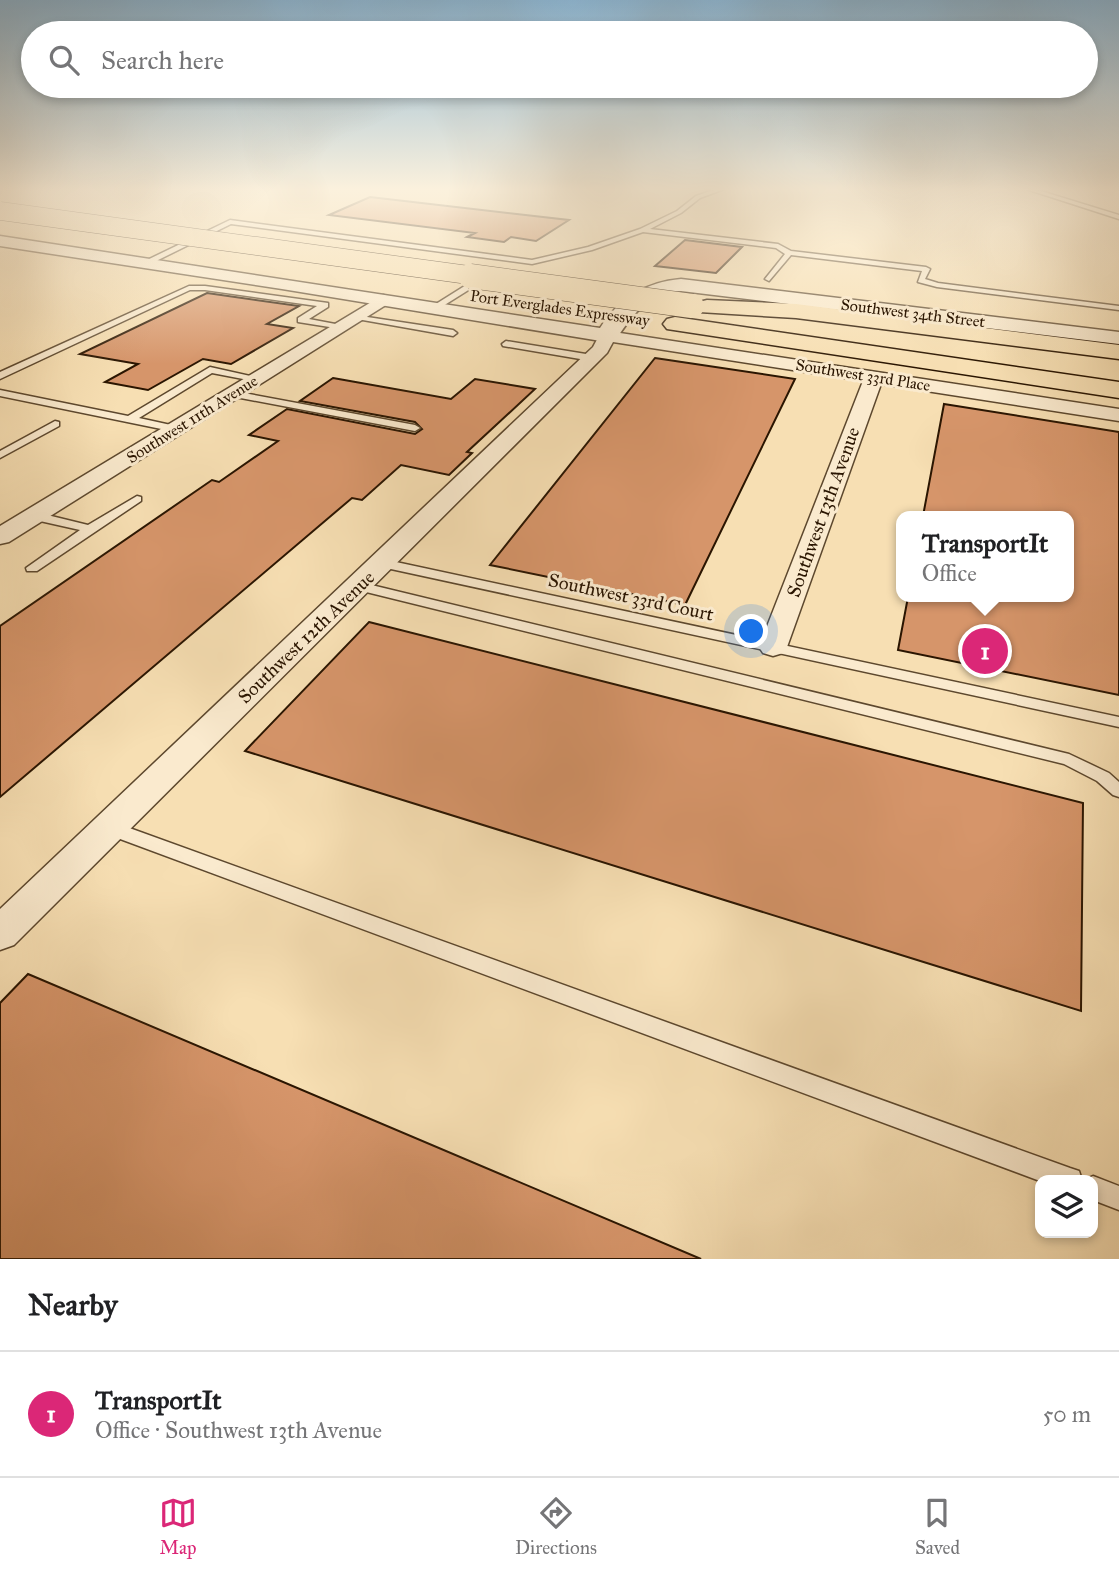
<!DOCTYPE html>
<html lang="en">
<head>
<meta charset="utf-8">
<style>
  body { margin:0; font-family:"IM FELL Great Primer",serif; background:#f2f2f2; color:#202124 }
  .controls { position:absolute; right:21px; bottom:21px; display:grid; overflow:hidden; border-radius:14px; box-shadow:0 4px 10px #0003 }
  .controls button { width:63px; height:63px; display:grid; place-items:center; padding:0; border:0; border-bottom:2px solid #e0e0e0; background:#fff; color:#202124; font:35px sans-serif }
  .you { position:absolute; left:752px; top:632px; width:24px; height:24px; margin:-18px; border:5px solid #fff; border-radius:50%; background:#1a73e8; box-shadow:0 0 0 10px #1a73e833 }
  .badge { display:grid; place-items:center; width:46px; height:46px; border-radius:50%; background:#db2777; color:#fff; font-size:23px; font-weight:700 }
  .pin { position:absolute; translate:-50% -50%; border:4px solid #fff; box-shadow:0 2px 7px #0006 }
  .popup { position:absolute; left:896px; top:511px; width:178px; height:91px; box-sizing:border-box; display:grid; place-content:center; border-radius:14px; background:#fff; filter:drop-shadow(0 2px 5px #0005); font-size:23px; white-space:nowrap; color:#757577 }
  .popup b { font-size:26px; color:#202124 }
  .popup::after { content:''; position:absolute; left:50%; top:100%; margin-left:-14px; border:14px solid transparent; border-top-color:#fff }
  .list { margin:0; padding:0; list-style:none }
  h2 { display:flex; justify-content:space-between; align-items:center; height:91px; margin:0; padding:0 28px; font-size:30px }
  h2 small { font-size:23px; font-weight:400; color:#757577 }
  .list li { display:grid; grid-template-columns:46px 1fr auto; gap:21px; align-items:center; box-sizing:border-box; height:126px; padding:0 28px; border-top:2px solid #e0e0e0 }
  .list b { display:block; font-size:26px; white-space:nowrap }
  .list p { margin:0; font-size:23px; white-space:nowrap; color:#757577 }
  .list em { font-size:23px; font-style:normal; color:#757577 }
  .icon { flex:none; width:38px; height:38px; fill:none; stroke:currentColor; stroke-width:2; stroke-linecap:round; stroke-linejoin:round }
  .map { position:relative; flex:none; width:1119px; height:1259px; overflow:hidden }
  .search { position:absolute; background:#fff; box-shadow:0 4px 10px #0003; left:21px; right:21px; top:21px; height:77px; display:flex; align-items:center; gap:18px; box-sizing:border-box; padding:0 24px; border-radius:38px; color:#757577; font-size:26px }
  .sheet { height:217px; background:#fff }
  nav { display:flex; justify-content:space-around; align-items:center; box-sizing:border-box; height:98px; border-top:2px solid #e0e0e0; background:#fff; font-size:19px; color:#757577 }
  nav a { display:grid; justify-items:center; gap:4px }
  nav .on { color:#db2777 }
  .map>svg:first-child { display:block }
  .building { fill:#d6956a; stroke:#2a1501; stroke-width:2 }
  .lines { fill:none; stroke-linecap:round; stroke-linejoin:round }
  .service-casing { stroke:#5d482e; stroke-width:3 }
  .minor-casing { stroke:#5d482e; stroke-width:3 }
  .tertiary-casing { stroke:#5d482e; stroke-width:3 }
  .motorway-casing { stroke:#2a1501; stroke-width:3 }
  .service { fill:#faeace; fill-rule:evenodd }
  .minor { fill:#faeace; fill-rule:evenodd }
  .tertiary { fill:#faeace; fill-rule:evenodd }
  .motorway { fill:#f7dfb3; fill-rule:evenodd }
  .motorway-bridge-far1-casing { stroke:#2a1501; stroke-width:19; stroke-linecap:butt }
  .motorway-bridge-casing { stroke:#2a1501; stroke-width:25; stroke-linecap:butt }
  .motorway-bridge-far1 { stroke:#f7dfb3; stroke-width:18 }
  .motorway-bridge { stroke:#f7dfb3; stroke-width:24 }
  .labels { text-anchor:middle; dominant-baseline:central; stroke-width:6; stroke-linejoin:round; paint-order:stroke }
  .far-street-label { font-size:16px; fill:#2a1501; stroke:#faeace }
  .street-label { font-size:19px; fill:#2a1501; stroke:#faeace }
</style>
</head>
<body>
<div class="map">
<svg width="1119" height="1259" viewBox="0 0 1119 1259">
  <rect width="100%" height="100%" fill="#f7dfb3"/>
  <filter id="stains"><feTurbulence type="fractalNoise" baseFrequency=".00286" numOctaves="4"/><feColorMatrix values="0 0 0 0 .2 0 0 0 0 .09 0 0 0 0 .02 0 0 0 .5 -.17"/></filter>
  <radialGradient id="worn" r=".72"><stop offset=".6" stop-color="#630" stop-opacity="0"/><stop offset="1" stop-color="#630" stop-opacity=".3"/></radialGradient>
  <!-- building -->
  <path class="building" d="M 370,197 L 569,220 L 536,241 L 511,237 L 504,242 L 467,237 L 475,233 L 329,215 Z
    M 685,240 L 742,247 L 716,273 L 655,266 Z
    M 207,293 L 299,306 L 267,324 L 293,328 L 231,364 L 203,359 L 148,390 L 105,382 L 138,364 L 80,354 Z
    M 655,358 L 795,379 L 685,605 L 490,565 Z
    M 333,378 L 451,399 L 475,379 L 535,389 L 467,452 L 472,453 L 449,475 L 401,465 L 362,500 L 352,498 L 0,797 L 0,626 L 212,480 L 219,482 L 278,441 L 249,435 L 287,409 L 415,434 L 422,429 L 415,422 L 300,401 Z
    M 944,404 L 1119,432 L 1119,695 L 898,650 L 908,597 L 1069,597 L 1069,516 L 923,516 Z
    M 369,622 L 1083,803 L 1081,1011 L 245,751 Z
    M 28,974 L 701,1259 L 0,1259 L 0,1003 Z"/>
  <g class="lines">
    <defs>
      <path id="service" d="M 719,188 L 727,188 L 700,198 L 681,213 L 650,229 L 778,244 L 791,251 L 926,267 L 930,269 L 925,279 L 938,283 L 1119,306 L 1119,310 L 937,287 L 918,282 L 922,271 L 791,255 L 769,281 L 765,279 L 785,254 L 776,248 L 643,232 L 592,250 L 532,264 L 231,224 L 150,264 L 143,262 L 230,220 L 532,260 L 588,247 L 640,229 L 677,211 L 696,196 Z
        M 1023,188 L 1031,188 L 1119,215 L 1119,219 Z
        M 479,277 L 486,279 L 435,311 L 428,309 Z
        M 189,286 L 205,286 L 328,303 L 328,307 L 309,319 L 346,326 L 342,329 L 298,322 L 298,318 L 317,306 L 205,290 L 190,290 L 0,379 L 0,372 Z
        M 354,315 L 453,330 L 457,333 L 453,336 L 357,319 L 353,317 Z
        M 506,341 L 592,355 L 597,358 L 592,361 L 503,346 L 502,344 Z
        M 210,367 L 264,379 L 259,382 L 212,373 L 139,418 L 180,427 L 180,431 L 176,432 L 0,396 L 0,390 L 128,416 Z
        M 233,391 L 415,425 L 420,428 L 415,431 L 230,396 L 230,392 Z
        M 55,421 L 59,422 L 59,426 L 0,458 L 0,451 Z
        M 137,496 L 141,497 L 141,501 L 37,571 L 27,571 L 26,568 L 80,530 L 31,519 L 31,513 L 35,512 L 88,525 Z
        M 382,559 L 1119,717 L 1119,727 L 377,566 L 376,563 Z
        M 359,582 L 1069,754 L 1109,773 L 1119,782 L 1119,797 L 1113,795 L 1097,781 L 1064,764 L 354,589 L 352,586 Z
        M 110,821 L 1070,1168 L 1079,1171 L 1082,1180 L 1040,1181 L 104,833 L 101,828 L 104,823 Z
        M 1093,1176 L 1119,1186 L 1119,1210 L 1093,1200 L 1093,1180 L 1084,1180 Z"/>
      <path id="minor" d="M 383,295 L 389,297 L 391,300 L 389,303 L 9,542 L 0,544 L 0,526 Z
        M 607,331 L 1119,409 L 1119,421 L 881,384 L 787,647 L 783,653 L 773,656 L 763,653 L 759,647 L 863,381 L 613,342 L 607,353 L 14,945 L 0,950 L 0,909 L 593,347 L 601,332 Z"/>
      <path id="tertiary" d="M 0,236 L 600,328 C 619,298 646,282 681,279 L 1119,332 L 1119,344 L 681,291 C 647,294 632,315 615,341 L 607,342 L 282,289 L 0,246 Z"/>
      <path id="motorway" d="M 707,300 L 796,304 L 1119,345 L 1119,359 L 796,318 L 699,312 L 696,307 L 699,302 Z
        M 675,317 L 1119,382 L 1119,398 L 667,329 L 663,324 L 667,319 Z"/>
    </defs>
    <!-- service casing -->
    <use href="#service" class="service-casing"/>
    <!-- minor casing -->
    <use href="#minor" class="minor-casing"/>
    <!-- tertiary casing -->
    <use href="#tertiary" class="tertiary-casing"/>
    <!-- motorway casing -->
    <use href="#motorway" class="motorway-casing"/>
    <!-- service -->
    <use href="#service" class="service"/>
    <!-- minor -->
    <use href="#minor" class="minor"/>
    <!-- tertiary -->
    <use href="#tertiary" class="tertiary"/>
    <!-- motorway -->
    <use href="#motorway" class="motorway"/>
    <defs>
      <path id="motorway-bridge-far1" d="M 0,211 L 483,277"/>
      <path id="motorway-bridge" d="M 470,276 L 692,306"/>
    </defs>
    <!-- motorway-bridge-far1 casing -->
    <use href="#motorway-bridge-far1" class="motorway-bridge-far1-casing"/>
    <!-- motorway-bridge casing -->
    <use href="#motorway-bridge" class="motorway-bridge-casing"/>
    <!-- motorway-bridge-far1 -->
    <use href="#motorway-bridge-far1" class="motorway-bridge-far1"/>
    <!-- motorway-bridge -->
    <use href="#motorway-bridge" class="motorway-bridge"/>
  </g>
  <!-- sky -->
  <linearGradient id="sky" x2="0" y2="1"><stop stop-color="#8bb6d4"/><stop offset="0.52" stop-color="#fbf1dd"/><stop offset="1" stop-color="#fbf1dd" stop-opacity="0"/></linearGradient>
  <rect width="1119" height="364" fill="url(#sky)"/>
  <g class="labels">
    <!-- far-street labels -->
    <g class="far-street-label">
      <text transform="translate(560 308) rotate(8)">Port Everglades Expressway</text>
      <text transform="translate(913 313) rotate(7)">Southwest 34th Street</text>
      <text transform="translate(863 375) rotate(9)">Southwest 33rd Place</text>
      <text transform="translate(192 419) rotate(-32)">Southwest 11th Avenue</text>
    </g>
    <!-- street labels -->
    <g class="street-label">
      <text transform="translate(823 512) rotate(-70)">Southwest 13th Avenue</text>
      <text transform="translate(631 597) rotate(12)">Southwest 33rd Court</text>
      <text transform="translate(306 637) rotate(-44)">Southwest 12th Avenue</text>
    </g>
  </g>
  <rect width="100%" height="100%" filter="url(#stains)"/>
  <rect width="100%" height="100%" fill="url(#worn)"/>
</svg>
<div class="controls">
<button><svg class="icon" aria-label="layers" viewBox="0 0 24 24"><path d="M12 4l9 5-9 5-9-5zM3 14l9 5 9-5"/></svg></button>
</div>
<div class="you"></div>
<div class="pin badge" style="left:985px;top:651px">1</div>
<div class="popup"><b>TransportIt</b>Office</div>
<div class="search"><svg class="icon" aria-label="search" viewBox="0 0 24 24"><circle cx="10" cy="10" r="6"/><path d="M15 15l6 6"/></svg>Search here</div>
</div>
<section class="sheet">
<h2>Nearby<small></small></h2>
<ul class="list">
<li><span class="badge">1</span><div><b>TransportIt</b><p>Office · Southwest 13th Avenue</p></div><em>50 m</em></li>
</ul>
</section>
<nav>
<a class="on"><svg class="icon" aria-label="map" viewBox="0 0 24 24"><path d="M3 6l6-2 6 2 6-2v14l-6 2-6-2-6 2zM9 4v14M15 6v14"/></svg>Map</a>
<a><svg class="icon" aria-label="directions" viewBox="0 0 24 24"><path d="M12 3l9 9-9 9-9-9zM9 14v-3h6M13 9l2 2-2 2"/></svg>Directions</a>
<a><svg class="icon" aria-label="saved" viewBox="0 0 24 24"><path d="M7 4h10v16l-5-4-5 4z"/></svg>Saved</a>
</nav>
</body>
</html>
